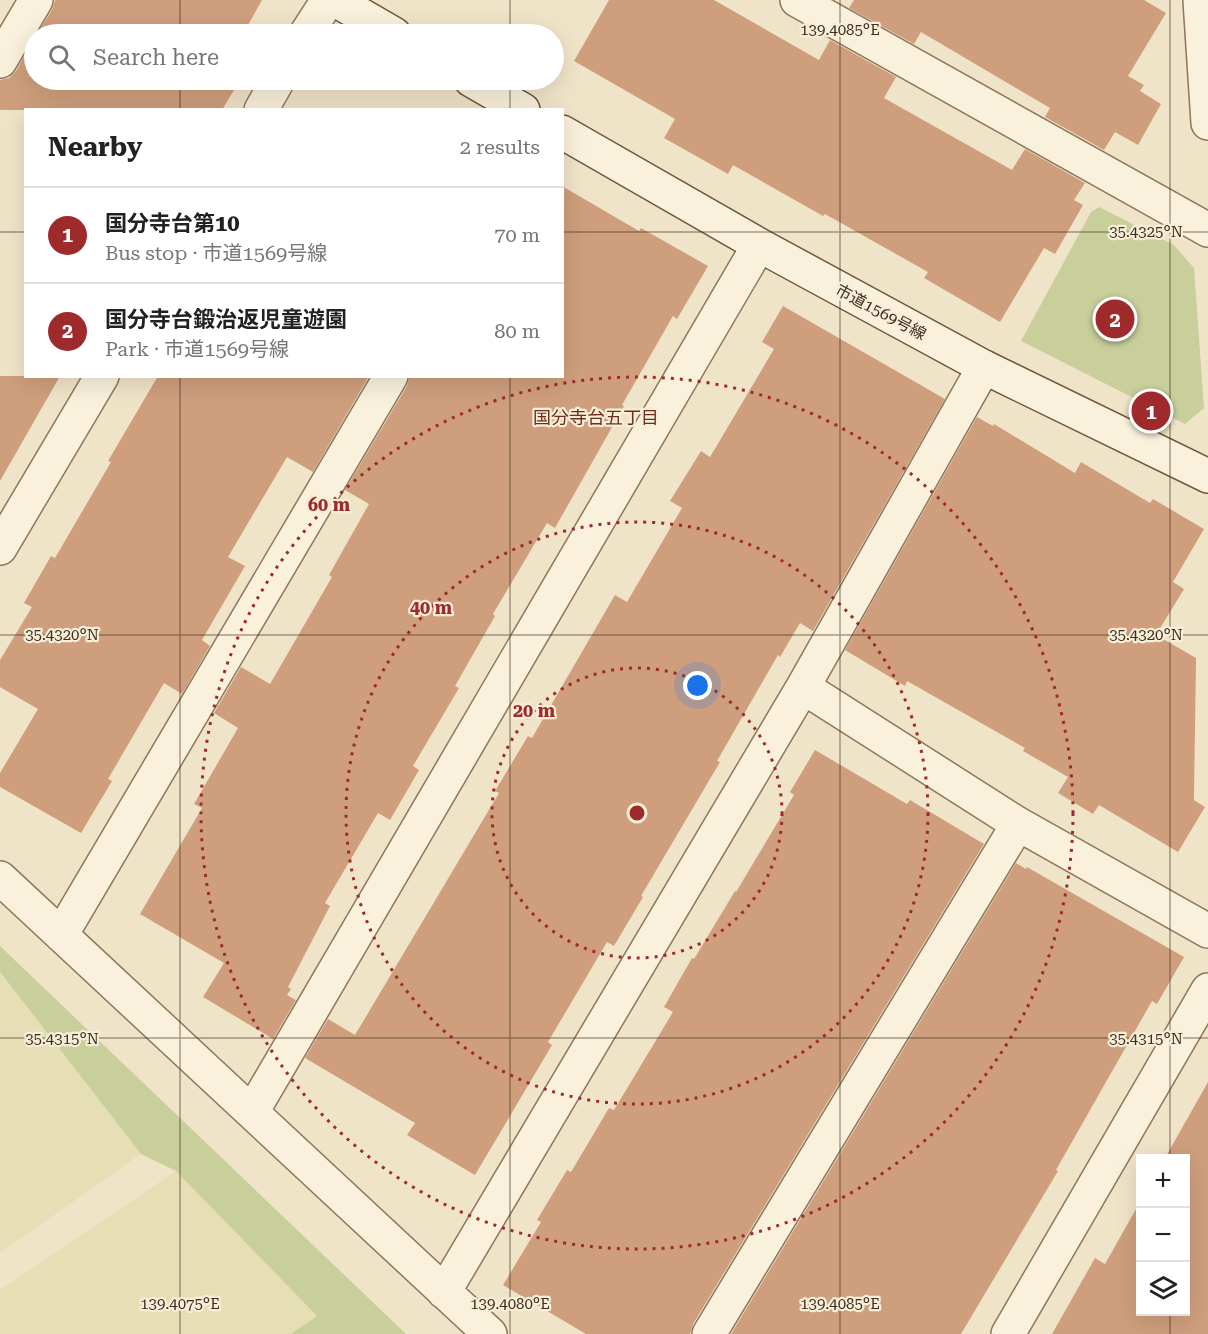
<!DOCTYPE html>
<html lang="en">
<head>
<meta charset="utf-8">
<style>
  body { margin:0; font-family:"Roboto Serif","Noto Sans JP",serif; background:#f2f2f2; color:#222 }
  .controls { position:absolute; right:18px; bottom:18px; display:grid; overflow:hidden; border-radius:0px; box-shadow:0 6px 24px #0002 }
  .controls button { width:54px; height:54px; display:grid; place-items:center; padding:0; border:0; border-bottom:2px solid #e0e0e0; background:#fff; color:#222; font:30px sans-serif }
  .you { position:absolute; left:698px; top:686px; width:21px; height:21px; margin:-15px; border:4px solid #fff; border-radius:50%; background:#1a73e8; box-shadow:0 0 0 9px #1a73e833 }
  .badge { display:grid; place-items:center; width:39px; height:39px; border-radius:50%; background:#9e2a2b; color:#fff; font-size:20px; font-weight:700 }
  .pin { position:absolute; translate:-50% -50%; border:3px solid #fff; box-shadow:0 2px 6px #0006 }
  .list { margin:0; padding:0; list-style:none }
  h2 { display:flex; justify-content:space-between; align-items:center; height:78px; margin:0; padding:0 24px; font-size:26px }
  h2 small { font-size:20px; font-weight:400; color:#767676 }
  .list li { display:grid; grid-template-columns:39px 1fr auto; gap:18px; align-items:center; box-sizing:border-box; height:96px; padding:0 24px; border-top:2px solid #e0e0e0 }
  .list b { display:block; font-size:22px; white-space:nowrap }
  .list p { margin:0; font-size:20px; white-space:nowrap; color:#767676 }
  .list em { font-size:20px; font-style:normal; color:#767676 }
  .icon { flex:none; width:33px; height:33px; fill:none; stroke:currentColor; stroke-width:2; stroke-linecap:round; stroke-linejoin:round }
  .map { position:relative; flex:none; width:1208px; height:1334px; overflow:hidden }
  .search { position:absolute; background:#fff; box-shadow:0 6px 24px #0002; left:24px; top:24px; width:540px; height:66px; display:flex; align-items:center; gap:15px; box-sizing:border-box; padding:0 21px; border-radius:33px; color:#767676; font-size:22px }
  .panel { position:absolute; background:#fff; box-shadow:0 6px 24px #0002; left:24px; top:108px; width:540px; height:270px; border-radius:0px }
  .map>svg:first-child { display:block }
  .farmland { fill:#e6deb5 }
  .green { fill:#c9cf9b }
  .building { fill:#cf9f7d }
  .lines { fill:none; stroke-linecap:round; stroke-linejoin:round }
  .street-casing { stroke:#8d765c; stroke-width:36 }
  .secondary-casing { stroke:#6f573f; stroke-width:36 }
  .street { stroke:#faf1dc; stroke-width:33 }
  .secondary { stroke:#faf1dc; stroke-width:33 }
  .ticks { fill:none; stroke:#3d2e20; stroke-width:1.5; stroke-opacity:0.45 }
  .ring { fill:none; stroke:#9e2a2b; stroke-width:3; stroke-dasharray:3 6 }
  .labels { text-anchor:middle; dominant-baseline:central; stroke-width:4.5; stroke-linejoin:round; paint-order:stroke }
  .street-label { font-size:16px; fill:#3d2e20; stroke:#f7eed8 }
  .neighbourhood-label { font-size:18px; fill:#6b2e1e; stroke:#f7eed8 }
  .ticks-label { font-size:15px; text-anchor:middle; fill:#3d2e20; stroke:#f7eed8; stroke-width:4.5; stroke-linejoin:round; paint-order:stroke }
  .centre { fill:#9e2a2b; stroke:#f7eed8; stroke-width:3 }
  .ring-label { font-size:18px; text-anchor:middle; font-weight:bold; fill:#9e2a2b; stroke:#f7eed8; stroke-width:4.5; stroke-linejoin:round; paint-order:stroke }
</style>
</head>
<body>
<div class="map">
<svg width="1208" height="1334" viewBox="0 0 1208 1334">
  <rect width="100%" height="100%" fill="#f0e4c8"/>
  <!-- farmland -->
  <path class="farmland" d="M 0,972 L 141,1154 L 0,1253 Z
    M 176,1171 L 318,1317 L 293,1334 L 0,1334 L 0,1290 Z"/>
  <!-- green -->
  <path class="green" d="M 1099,207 L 1174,245 L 1194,268 L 1204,408 L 1185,424 L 1021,341 L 1091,212 Z
    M 0,946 L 405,1333 L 405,1334 L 291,1334 L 317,1316 L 176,1171 L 141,1154 L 0,972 Z"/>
  <!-- building -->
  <path class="building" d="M 55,0 L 262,0 L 243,34 L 37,34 L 52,10 Z
    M 609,0 L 714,0 L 819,60 L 830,40 L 896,77 L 884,98 L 1012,170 L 1025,149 L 1085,183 L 1074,200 L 1083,205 L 1055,254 L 1044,248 L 1000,322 L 924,278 L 928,272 L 825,214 L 823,216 L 733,165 L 728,174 L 664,138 L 675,119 L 574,61 Z
    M 854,0 L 1144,0 L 1166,13 L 1128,76 L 1144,85 L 1140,91 L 1161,104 L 1138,145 L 1115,132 L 1104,150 L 1045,117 L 1050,108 L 921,32 L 914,44 L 849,8 Z
    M 34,39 L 34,80 L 228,80 L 237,85 L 222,110 L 0,110 L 0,80 L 9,78 L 16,71 Z
    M 562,186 L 639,231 L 641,228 L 708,266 L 677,319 L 673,316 L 622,405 L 624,406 L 555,528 L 547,523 L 493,614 L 495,616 L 455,686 L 459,688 L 413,766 L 419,770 L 390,820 L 378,813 L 325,903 L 330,906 L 288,987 L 291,989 L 287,995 L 296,1000 L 273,1039 L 203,997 L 224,963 L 140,914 L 202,808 L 194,804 L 238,728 L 214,713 L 241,667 L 270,684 L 332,577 L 329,575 L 369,504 L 345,490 L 407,386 L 410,376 L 562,376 Z
    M 783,306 L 945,399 L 813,631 L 800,623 L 780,657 L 778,655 L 717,761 L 720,762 L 641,896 L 643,897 L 614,946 L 607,942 L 548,1042 L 552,1045 L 475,1175 L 407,1135 L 415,1123 L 305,1058 L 328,1019 L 355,1035 L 499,793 L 495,791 L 528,736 L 532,738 L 615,595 L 627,602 L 682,508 L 670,501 L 701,451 L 710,457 L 774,349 L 762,342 Z
    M 0,376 L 60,376 L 0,481 Z
    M 158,376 L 369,376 L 313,472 L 287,457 L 228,557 L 245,566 L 202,640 L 210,646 L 182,694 L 164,683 L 108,779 L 112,781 L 81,833 L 0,787 L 0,773 L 38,709 L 0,687 L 0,660 L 32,607 L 24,603 L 51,556 L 55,558 L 111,462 L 108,461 Z
    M 977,417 L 993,426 L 994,424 L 1075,473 L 1081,462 L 1150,503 L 1153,499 L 1204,529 L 1173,582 L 1184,589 L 1156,635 L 1196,658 L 1194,800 L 1205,807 L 1178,852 L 1099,805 L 1093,814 L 1058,793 L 1068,777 L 1023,751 L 1025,748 L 907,681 L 905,686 L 845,650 Z
    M 815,750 L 907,804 L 910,800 L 984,844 L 693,1324 L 690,1334 L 586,1334 L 503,1285 L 541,1222 L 537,1220 L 567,1170 L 571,1172 L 609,1108 L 614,1110 L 673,1012 L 664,1007 L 692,958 L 694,959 L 735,891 L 736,892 L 794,795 L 790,792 Z
    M 1016,863 L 1026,869 L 1027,867 L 1184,957 L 1157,1004 L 1152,1001 L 1056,1170 L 1058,1171 L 961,1334 L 731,1334 Z
    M 1208,1082 L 1208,1334 L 1052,1334 L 1095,1258 L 1105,1264 L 1140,1202 L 1140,1311 L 1185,1311 L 1185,1158 L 1165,1158 Z"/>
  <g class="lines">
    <defs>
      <path id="street" d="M 797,0 L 1208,230
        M 1200,0 L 1208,123
        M 306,34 L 328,0
        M 0,61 L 36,0
        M 261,110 L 278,80
        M 0,548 L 102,376
        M 803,687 L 1018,824 L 1208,931
        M 0,878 L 490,1334
        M 61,935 L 391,376
        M 252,1112 L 759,245
        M 444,1292 L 803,687 L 984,367
        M 709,1334 L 1018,824
        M 1008,1334 L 1208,990"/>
      <path id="secondary" d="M 335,0 L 394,34
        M 471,80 L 523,110
        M 562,132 L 759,245 L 984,367 L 1208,476"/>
    </defs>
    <!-- street casing -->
    <use href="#street" class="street-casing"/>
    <!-- secondary casing -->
    <use href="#secondary" class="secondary-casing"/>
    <!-- street -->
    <use href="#street" class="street"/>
    <!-- secondary -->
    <use href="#secondary" class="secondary"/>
  </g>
  <!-- ticks -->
  <path class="ticks" d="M 180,0 L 180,34M 510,0 L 510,34M 840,0 L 840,1334M 1170,0 L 1170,1158M 180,80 L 180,110M 510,80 L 510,110M 0,232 L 26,232M 562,232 L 1208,232M 180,376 L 180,1334M 510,376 L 510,1334M 0,635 L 1208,635M 0,1038 L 1208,1038M 1170,1312 L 1170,1334"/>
  <!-- distance rings -->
  <g class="ring">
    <circle cx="637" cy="813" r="145"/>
    <circle cx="637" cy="813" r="291"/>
    <circle cx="637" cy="813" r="436"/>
  </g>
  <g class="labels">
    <!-- street labels -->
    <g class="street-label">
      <text transform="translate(881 312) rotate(28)">市道1569号線</text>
    </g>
    <!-- neighbourhood labels -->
    <g class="neighbourhood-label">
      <text x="596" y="417">国分寺台五丁目</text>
    </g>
  </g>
  <g class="ticks-label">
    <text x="840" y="35">139.4085°E</text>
    <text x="1146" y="237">35.4325°N</text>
    <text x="62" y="640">35.4320°N</text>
    <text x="1146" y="640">35.4320°N</text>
    <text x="62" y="1044">35.4315°N</text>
    <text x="1146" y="1044">35.4315°N</text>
    <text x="180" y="1309">139.4075°E</text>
    <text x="510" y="1309">139.4080°E</text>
    <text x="840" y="1309">139.4085°E</text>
  </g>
  <circle cx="637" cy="813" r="9" class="centre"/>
  <g class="ring-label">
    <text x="329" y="511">60 m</text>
    <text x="431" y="614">40 m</text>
    <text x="534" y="717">20 m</text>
  </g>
</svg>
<div class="controls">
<button>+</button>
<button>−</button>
<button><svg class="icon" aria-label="layers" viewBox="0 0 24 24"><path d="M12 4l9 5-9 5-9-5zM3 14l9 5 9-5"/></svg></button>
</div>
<div class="you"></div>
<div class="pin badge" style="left:1151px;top:411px">1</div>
<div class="pin badge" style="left:1115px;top:319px">2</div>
<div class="search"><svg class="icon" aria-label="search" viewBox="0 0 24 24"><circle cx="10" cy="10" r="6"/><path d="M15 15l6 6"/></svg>Search here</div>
<section class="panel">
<h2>Nearby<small>2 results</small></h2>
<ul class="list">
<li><span class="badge">1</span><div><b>国分寺台第10</b><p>Bus stop · 市道1569号線</p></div><em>70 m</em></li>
<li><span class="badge">2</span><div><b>国分寺台鍛治返児童遊園</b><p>Park · 市道1569号線</p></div><em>80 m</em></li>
</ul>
</section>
</div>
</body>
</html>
